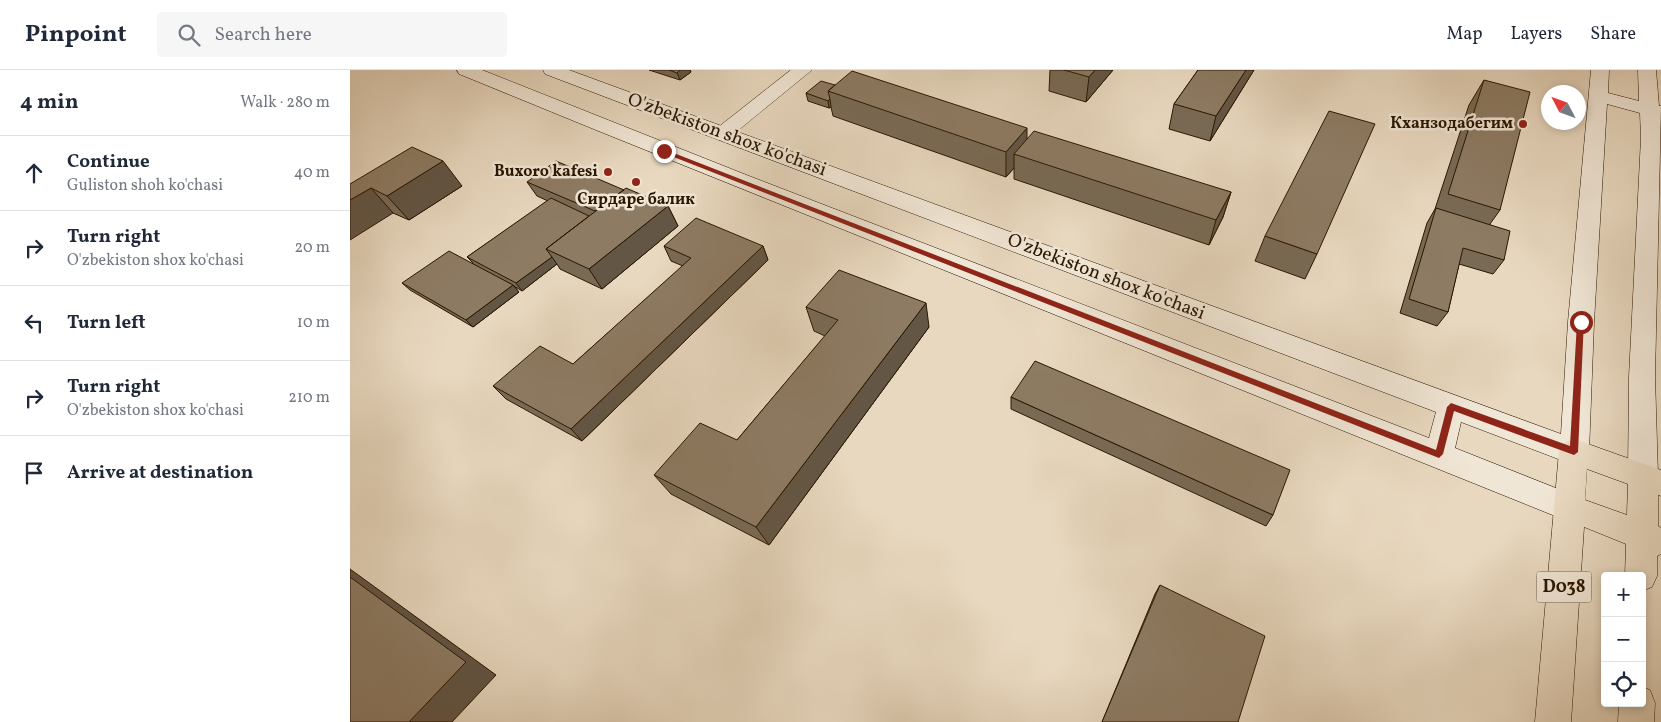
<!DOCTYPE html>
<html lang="en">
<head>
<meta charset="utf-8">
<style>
  body { margin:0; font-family:Vollkorn,serif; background:#f6f6f7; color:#1f2937 }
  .controls { position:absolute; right:15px; bottom:15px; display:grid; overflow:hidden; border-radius:5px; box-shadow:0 2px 8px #0003 }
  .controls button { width:45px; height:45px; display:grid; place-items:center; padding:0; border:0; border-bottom:1px solid #e0e1e3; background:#fff; color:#1f2937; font:25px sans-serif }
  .compass { position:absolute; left:1191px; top:15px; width:45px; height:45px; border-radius:50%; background:#fff; box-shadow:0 2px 8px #0003; rotate:311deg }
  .stop { position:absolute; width:15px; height:15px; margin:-11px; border:4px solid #8f2418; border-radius:50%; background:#fff }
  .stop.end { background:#8f2418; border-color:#fff; box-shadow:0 1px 5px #0008 }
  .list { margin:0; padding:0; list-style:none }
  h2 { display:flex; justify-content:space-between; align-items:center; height:65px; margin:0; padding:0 20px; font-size:21px }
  h2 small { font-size:16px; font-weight:400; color:#747a83 }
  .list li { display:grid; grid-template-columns:32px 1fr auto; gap:15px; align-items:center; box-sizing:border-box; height:75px; padding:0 20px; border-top:1px solid #e0e1e3 }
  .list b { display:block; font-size:19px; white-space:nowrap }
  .list p { margin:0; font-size:16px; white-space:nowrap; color:#747a83 }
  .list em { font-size:16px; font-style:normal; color:#747a83 }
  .icon { flex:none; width:28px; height:28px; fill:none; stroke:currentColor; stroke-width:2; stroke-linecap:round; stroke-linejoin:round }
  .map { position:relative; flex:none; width:1311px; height:652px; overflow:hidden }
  header { display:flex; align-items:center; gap:30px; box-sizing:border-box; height:70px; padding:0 25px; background:#fff; border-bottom:1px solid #e0e1e3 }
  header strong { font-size:24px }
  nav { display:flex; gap:28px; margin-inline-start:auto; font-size:18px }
  .search { width:350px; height:45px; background:#f6f6f7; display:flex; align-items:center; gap:12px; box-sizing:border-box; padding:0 18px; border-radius:5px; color:#747a83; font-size:19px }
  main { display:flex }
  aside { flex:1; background:#fff }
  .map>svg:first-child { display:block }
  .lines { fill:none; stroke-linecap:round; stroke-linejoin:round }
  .street-casing { stroke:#5a4630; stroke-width:1 }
  .secondary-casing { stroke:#2a1600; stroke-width:1 }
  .primary-casing { stroke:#2a1600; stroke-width:1 }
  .street { fill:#f0e6d5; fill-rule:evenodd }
  .secondary { fill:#f0e6d5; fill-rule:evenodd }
  .primary { fill:#e8d8bf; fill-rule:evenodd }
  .wall { fill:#796a55; stroke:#2a1600 }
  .shaded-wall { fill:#635645; stroke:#2a1600 }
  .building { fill:#8d7b63; stroke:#2a1600 }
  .route { fill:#8f2418 }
  .poi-dot { fill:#8f2418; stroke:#f0e6d5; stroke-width:2 }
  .labels { text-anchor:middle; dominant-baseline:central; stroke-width:5; stroke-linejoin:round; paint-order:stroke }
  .far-poi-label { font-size:16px; font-weight:bold; fill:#2a1600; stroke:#f0e6d5; text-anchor:end }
  .shield { fill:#f0e6d5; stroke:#655440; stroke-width:1 }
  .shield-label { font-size:18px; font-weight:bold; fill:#2a1600 }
  .street-label { font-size:19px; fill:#2a1600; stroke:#f0e6d5 }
</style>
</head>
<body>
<header>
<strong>Pinpoint</strong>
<div class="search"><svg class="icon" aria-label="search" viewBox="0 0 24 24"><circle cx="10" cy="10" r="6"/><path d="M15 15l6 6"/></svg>Search here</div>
<nav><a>Map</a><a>Layers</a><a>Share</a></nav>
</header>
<main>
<aside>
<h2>4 min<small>Walk · 280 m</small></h2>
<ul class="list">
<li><svg class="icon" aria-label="ahead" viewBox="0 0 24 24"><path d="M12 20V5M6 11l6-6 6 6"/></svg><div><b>Continue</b><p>Guliston shoh ko'chasi</p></div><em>40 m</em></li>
<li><svg class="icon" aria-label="right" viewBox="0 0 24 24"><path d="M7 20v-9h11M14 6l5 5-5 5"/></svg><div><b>Turn right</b><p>O'zbekiston shox ko'chasi</p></div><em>20 m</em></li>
<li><svg class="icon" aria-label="left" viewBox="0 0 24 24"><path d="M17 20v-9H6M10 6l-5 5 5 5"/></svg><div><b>Turn left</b></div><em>10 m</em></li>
<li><svg class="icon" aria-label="right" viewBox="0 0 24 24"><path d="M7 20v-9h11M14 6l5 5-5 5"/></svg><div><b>Turn right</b><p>O'zbekiston shox ko'chasi</p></div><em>210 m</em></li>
<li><svg class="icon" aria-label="arrive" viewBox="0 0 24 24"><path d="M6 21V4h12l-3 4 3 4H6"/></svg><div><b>Arrive at destination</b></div></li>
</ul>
</aside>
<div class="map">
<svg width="1311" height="652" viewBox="0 0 1311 652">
  <rect width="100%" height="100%" fill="#e8d8bf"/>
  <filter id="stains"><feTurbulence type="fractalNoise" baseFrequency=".004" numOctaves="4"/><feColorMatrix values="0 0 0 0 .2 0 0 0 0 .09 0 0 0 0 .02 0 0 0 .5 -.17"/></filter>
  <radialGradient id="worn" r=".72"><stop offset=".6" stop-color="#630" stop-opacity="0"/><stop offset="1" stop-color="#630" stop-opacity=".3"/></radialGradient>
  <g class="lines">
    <defs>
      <path id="street" d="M 441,0 L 462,0 L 380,67 L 373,69 L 366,67 L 363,63 L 366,59 Z"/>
      <path id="secondary" d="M 107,0 L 132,0 L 399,106 L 1079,368 L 1086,342 L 195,4 L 193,0 L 219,0 L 1211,364 L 1218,252 L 1241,0 L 1259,0 L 1258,23 L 1289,31 L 1288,0 L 1306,0 L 1309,36 L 1311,36 L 1305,307 L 1308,407 L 1303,416 L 1293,420 L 1283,416 L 1278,407 L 1279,307 L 1291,68 L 1290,43 L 1257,34 L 1244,252 L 1239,382 L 1234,391 L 1224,395 L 1111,352 L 1105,378 L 1231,428 L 1235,438 L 1231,448 L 1220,452 L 246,60 L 109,4 Z"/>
      <path id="primary" d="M 1224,369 L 1311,400 L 1311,426 L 1308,425 L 1308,456 L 1311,458 L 1311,484 L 1307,486 L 1307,506 L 1302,517 L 1292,521 L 1292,506 L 1275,506 L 1276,474 L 1234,457 L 1221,652 L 1185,652 L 1209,382 L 1214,373 ZM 1237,399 L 1278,414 L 1277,445 L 1235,430 Z
        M 1292,617 L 1300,620 L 1305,633 L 1304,652 L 1268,652 L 1269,633 L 1292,633 Z"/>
    </defs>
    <!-- street casing -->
    <use href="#street" class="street-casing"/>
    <!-- secondary casing -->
    <use href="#secondary" class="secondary-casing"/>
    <!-- primary casing -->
    <use href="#primary" class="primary-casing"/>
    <!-- street -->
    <use href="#street" class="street"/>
    <!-- secondary -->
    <use href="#secondary" class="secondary"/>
    <!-- primary -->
    <use href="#primary" class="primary"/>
  </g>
  <!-- wall -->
  <path class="wall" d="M 299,0 L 340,0 L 341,2 L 330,10 Z
    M 700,0 L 763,0 L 736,32 L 699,21 Z
    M 848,0 L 904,0 L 860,71 L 819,59 L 824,34 Z
    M 1134,10 L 1150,140 L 1140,154 L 1154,190 L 1143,204 L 1109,194 L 1098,242 L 1087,256 L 1050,243 L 1077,153 L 1085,139 L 1119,35 Z
    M 485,15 L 677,69 L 881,122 L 873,147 L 859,175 L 664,109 L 664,98 L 656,107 L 483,46 L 481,37 L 479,38 L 458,31 L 456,23 Z
    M 177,112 L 274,120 L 318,136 L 328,156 L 252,219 L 210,199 L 207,194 L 172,221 L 164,216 L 169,222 L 123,257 L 60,220 L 52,213 L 123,193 L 117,187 L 198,131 L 187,126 Z
    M 0,114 L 112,116 L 59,150 L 43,143 Z
    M 915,166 L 967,184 L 955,209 L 905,191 Z
    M 314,176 L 413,176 L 418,190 L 232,371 L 156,329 L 143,316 L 223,294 L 333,196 L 321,191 Z
    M 456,237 L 579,257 L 419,475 L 321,424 L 304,405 L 387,370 L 475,266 L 464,261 Z
    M 661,327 L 923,445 L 916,456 L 661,339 Z
    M 810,515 L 888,652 L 752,652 L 805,524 Z"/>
  <!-- shaded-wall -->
  <path class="shaded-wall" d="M 330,0 L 340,0 L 341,2 L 330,10 L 327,3 Z
    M 745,0 L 763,0 L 736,32 L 739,7 Z
    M 896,0 L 904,0 L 860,71 L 866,46 Z
    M 480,29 L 481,37 L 479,38 L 478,31 Z
    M 677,58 L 677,83 L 664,84 L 664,98 L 656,107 L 656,82 Z
    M 93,91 L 112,116 L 59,150 L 37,126 Z
    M 21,118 L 43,143 L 0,170 L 0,130 Z
    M 881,122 L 873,147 L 859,175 L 866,150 Z
    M 318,136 L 328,156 L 252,219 L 239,199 Z
    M 413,176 L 418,190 L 232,371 L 221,359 Z
    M 202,187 L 207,194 L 172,221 L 166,213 Z
    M 163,215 L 169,222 L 123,257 L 116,250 Z
    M 576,233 L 579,257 L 419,475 L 406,457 Z
    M 0,499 L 146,605 L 102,652 L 59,652 L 0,507 Z"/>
  <!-- building -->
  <path class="building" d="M 319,0 L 330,0 L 327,3 Z
    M 714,0 L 745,0 L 739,7 Z
    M 848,0 L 896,0 L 866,46 L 824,34 Z
    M 502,1 L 677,58 L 656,82 L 478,21 Z
    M 1134,10 L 1180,22 L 1150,140 L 1098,124 Z
    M 471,11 L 485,15 L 478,21 L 480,29 L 478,31 L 456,23 Z
    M 979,41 L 1025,54 L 967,184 L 915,166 Z
    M 684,61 L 881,122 L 866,150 L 664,84 Z
    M 62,77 L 93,91 L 37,126 L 21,118 L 0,130 L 0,114 Z
    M 206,91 L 274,120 L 245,141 L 177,112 Z
    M 276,118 L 318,136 L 239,199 L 196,179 Z
    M 201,128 L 239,146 L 196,179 L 202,187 L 166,213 L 117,187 Z
    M 1086,138 L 1160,161 L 1154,190 L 1113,178 L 1098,242 L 1059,229 Z
    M 346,148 L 413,176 L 221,359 L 143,316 L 190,276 L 223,294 L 341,188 L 314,176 Z
    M 99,181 L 163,215 L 116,250 L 52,213 Z
    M 489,200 L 576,233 L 406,457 L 304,405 L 350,353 L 387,370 L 488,250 L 456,237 Z
    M 685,291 L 940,400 L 923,445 L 661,327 Z
    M 0,507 L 116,592 L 59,652 L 0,652 Z
    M 810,515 L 915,566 L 888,652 L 752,652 Z"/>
  <!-- route -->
  <path class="route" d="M 311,80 L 316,80 L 1086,380 L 1097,337 L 1101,333 L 1220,376 L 1227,252 L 1231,250 L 1234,250 L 1228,382 L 1224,385 L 1104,341 L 1093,384 L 1089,388 L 311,82 Z"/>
  <!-- markers -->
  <g class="poi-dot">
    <circle cx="1173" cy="54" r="5"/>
    <circle cx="258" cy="102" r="5"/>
    <circle cx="286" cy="112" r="5"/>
  </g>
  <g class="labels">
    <!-- far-poi labels -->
    <g class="far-poi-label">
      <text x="1163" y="54">Кханзодабегим</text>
      <text x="248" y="102">Buxoro kafesi</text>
      <text x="286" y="130" text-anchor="middle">Сирдаре балик</text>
    </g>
    <!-- shield labels -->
    <rect class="shield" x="1186.5" y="501.5" width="55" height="31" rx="4"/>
    <g class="shield-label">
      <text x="1214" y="517">D038</text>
    </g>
    <!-- street labels -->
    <g class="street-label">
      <text transform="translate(377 65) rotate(20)">O'zbekiston shox ko'chasi</text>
      <text transform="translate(756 207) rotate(21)">O'zbekiston shox ko'chasi</text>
    </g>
  </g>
  <rect width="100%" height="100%" filter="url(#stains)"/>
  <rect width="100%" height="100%" fill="url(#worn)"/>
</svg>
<div class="controls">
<button>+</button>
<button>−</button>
<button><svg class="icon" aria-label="locate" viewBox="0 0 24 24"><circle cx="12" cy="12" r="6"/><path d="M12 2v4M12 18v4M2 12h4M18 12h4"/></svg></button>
</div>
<svg class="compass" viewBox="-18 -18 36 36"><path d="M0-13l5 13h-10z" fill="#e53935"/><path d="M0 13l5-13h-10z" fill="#747a83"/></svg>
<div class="stop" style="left:1231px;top:252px"></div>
<div class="stop end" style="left:314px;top:81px"></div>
</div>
</main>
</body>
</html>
